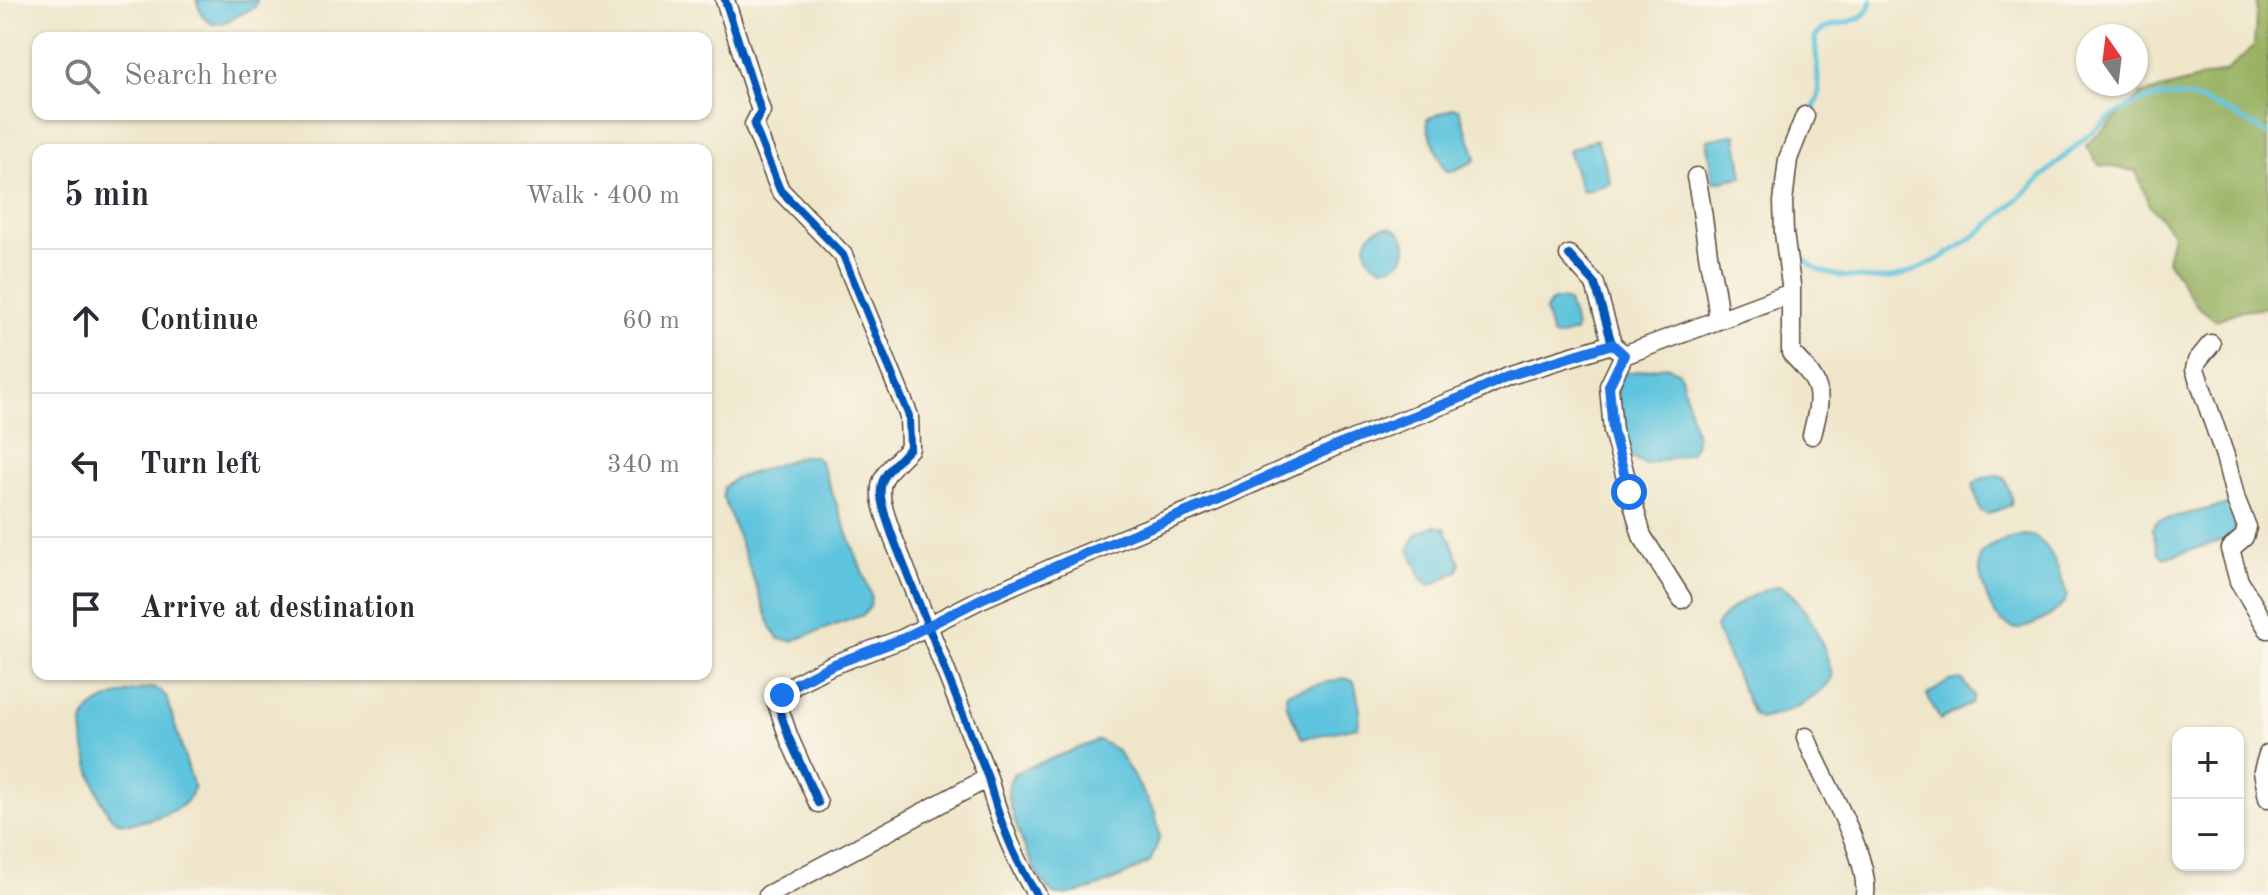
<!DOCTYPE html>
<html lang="en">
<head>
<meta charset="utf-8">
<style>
  body { margin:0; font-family:"Old Standard TT",serif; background:#f7f7f7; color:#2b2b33 }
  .controls { position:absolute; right:24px; bottom:24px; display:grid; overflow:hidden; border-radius:16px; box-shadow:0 2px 6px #0004 }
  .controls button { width:72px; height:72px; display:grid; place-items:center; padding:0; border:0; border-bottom:2px solid #e1e1e2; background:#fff; color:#2b2b33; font:40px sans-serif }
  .compass { position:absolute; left:2076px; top:24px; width:72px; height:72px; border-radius:50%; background:#fff; box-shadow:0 2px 6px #0004; rotate:346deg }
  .stop { position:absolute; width:24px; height:24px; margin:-18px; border:6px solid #1a73e8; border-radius:50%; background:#fff }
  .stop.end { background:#1a73e8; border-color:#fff; box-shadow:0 2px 8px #0008 }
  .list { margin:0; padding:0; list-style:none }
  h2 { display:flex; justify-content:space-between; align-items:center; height:104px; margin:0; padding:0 32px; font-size:34px }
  h2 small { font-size:26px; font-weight:400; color:#7c7c81 }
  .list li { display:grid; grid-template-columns:52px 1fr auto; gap:24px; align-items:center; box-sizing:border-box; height:144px; padding:0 32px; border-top:2px solid #e1e1e2 }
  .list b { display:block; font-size:30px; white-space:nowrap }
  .list em { font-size:26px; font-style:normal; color:#7c7c81 }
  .icon { flex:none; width:44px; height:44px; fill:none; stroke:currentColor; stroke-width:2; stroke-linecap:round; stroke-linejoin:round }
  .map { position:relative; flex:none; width:2268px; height:895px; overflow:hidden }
  .search { position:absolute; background:#fff; box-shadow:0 2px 6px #0004; left:32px; top:32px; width:680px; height:88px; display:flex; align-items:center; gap:20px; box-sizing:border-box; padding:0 28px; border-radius:16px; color:#7c7c81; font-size:30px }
  .panel { position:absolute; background:#fff; box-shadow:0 2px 6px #0004; left:32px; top:144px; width:680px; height:536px; border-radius:16px }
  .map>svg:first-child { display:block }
  .forest { fill:#99b263; stroke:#6a6e40; stroke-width:2 }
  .water { fill:#5fc4dd; stroke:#4d777e; stroke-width:2 }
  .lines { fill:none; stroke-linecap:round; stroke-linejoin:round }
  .stream { stroke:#5fc4dd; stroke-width:5 }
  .street-casing { stroke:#564638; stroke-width:21 }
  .street { stroke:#fff; stroke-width:18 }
  .cycleway-casing { stroke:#fbf7ec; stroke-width:13 }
  .cycleway { stroke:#0057b8; stroke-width:8 }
  .route { stroke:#1a73e8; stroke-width:10 }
</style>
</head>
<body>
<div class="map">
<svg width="2268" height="895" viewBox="0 0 2268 895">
  <rect width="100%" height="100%" fill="#fbf7ec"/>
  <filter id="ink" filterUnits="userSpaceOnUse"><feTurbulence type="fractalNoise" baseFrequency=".0125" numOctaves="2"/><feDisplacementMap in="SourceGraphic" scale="16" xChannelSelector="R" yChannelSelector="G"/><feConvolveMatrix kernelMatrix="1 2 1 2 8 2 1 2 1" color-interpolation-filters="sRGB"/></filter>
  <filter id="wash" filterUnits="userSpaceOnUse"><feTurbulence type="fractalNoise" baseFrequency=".006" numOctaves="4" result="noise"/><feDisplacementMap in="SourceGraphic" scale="32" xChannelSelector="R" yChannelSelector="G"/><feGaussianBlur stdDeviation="1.8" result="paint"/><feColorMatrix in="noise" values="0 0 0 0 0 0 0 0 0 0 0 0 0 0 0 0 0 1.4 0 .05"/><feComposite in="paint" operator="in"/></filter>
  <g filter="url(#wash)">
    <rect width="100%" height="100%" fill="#efe6ca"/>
    <!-- forest -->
    <path class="forest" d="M 2257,0 L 2268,0 L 2268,307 L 2242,310 L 2216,320 L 2197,306 L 2167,260 L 2173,233 L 2149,204 L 2136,171 L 2099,165 L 2086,146 L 2141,95 L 2226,71 L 2254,46 Z"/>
    <!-- water -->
    <path class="water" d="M 196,0 L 257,0 L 255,7 L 223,23 L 212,24 L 203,17 Z
      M 1454,108 L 1459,109 L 1476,157 L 1474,161 L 1451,172 L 1445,170 L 1443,166 L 1428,129 L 1427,119 Z
      M 1736,134 L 1743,177 L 1714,182 L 1707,140 Z
      M 1597,139 L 1611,183 L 1582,192 L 1568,150 Z
      M1366 247a20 20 0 1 1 40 0a20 20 0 1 1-40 0Z
      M 1560,300 L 1568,302 L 1576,328 L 1575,332 L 1556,337 L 1552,335 L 1545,311 L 1551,302 Z
      M 1666,366 L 1678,371 L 1681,376 L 1696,437 L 1695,446 L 1690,453 L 1645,465 L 1627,454 C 1623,435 1608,387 1625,373 Z
      M 802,456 L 813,456 L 820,461 L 871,595 L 870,607 L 863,615 L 792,641 L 779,639 L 772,629 L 723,496 L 724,487 L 734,479 Z
      M 1994,475 L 2004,478 L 2012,498 L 2011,505 L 1988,514 L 1980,511 L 1973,485 L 1978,480 Z
      M 2229,504 L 2236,522 L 2235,532 L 2223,540 L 2164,558 L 2159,553 L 2152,528 L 2158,521 Z
      M 1433,526 L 1445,528 L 1460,562 L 1458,571 L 1430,586 L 1422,579 L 1409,548 L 1417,534 Z
      M 2024,535 C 2051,535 2060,575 2067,596 C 2061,613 2034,627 2016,629 C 2008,626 2000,622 1995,614 C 1988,603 1973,563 1982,553 C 1992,543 2011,538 2024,535 Z
      M 1779,586 C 1803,595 1830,653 1832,679 C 1813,703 1789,712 1760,719 L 1753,714 L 1715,627 C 1728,606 1755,592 1779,586 Z
      M 1344,678 L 1354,681 L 1360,709 L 1358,727 L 1304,738 L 1301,736 L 1287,706 L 1286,696 L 1288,692 Z
      M 1961,679 L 1974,695 L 1972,703 L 1940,720 L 1927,695 L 1949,681 Z
      M 150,688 L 159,690 L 166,696 L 194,788 C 192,793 189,799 185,803 C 173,814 130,828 116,821 C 101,814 79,740 83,724 C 84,720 85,716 88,713 C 99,698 132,691 150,688 Z
      M 1099,740 L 1117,750 L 1155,812 L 1160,837 L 1150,862 C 1123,876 1089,895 1057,895 C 1037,890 1008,810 1008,790 C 1008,783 1011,779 1014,773 Z"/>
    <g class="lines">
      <!-- stream -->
      <path class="stream" d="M 1812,114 L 1819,94 L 1815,37 C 1830,16 1866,31 1871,0
        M 1792,237 C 1801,262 1816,272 1841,276 C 1857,278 1880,281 1896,277 C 1972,255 2024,190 2082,141 C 2105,121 2129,101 2161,97 C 2202,93 2233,114 2268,134"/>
    </g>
  </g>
  <g filter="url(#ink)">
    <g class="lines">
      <defs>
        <path id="street" d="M 725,0 L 761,111 L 754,125 L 780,190 L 843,255 L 909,416 L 910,448 C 902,457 889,467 884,478 C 875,493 887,519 892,535 L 988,778 C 999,820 1013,858 1037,895
          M 1805,116 L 1788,159 L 1783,202 L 1784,233 L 1791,285 L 1791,353 C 1823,385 1823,392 1812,435
          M 1696,177 C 1702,205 1704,227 1708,254 C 1711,276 1718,296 1718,318
          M 2211,344 L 2197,361 L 2195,369 L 2225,456 L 2236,500 L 2247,527 L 2244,537 L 2230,549 L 2239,581 L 2268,629
          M 1616,348 L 1624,355 L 1791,293
          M 1624,355 L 1609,386 L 1613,431 L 1642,536 L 1682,599
          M 1806,737 C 1821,779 1870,853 1865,895
          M 2268,754 L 2263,771 L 2268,798
          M 818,803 L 789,738 L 777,703 L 782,695 L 797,683 L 832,665 L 902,639 L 981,599 L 1075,558 L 1209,503 L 1336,446 L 1468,395 L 1507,376 L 1612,344 L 1595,284 L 1569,255
          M 768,895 L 988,778"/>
      </defs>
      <!-- street casing -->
      <use href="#street" class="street-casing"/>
      <!-- street -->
      <use href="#street" class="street"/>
      <defs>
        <path id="cycleway" d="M 725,0 L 761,111 L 754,125 L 780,190 L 843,255 L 909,416 L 910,448 C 902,457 889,467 884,478 C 875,493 887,519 892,535 L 988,778 C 999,820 1013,858 1037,895
          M 818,803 L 789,738 L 777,703 L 782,695 L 797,683 L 832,665 L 902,639 L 981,599 L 1075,558 L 1209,503 L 1336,446 L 1468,395 L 1507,376 L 1612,344 L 1595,284 L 1569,255"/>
      </defs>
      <!-- cycleway casing -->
      <use href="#cycleway" class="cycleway-casing"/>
      <!-- cycleway -->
      <use href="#cycleway" class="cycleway"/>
    </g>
  </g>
  <g class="lines" filter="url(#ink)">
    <!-- route -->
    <path class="route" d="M 782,695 L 797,683 L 832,665 L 902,639 L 981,599 L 1075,558 L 1209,503 L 1336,446 L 1468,395 L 1507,376 L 1612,344 L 1624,355 L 1609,386 L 1613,431 L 1629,492"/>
  </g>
</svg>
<div class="controls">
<button>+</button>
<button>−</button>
</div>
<svg class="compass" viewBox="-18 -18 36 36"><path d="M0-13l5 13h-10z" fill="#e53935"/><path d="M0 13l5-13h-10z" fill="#7c7c81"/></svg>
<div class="stop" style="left:1629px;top:492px"></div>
<div class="stop end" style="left:782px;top:695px"></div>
<div class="search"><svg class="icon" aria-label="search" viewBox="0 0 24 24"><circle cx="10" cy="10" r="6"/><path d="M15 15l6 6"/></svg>Search here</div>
<section class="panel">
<h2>5 min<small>Walk · 400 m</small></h2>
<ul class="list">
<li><svg class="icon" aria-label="ahead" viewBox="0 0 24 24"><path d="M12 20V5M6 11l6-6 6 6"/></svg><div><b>Continue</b></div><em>60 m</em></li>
<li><svg class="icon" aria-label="left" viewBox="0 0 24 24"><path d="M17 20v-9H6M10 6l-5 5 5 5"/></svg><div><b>Turn left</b></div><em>340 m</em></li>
<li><svg class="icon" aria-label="arrive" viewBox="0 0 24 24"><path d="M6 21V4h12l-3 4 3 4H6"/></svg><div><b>Arrive at destination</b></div></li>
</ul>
</section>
</div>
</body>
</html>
